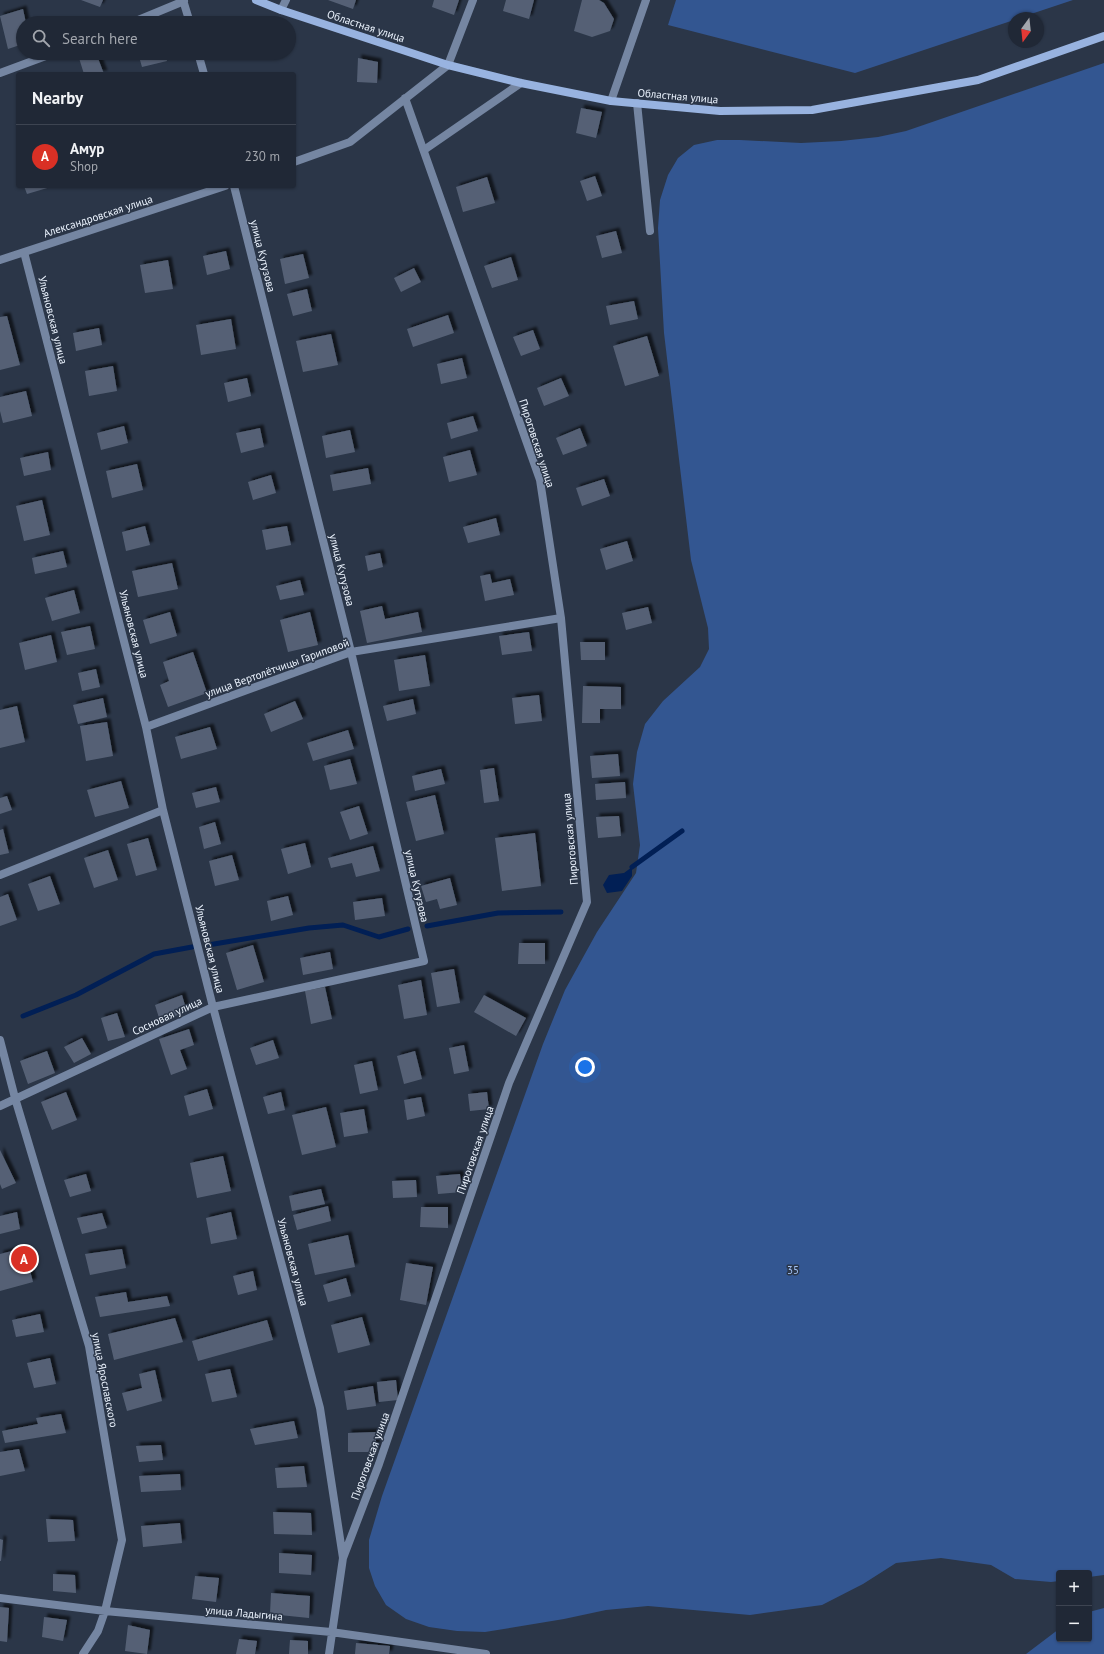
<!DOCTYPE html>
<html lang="en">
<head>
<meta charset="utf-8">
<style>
  body { margin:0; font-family:"PT Sans",sans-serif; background:#2d3442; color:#f1f3f6 }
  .controls { position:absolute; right:12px; bottom:12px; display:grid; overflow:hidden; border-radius:4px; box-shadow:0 1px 3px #0004 }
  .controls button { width:36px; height:36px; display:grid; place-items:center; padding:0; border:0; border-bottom:1px solid #3d4451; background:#202836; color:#f1f3f6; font:20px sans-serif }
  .compass { position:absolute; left:1008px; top:12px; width:36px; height:36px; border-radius:50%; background:#202836; box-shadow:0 1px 3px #0004; rotate:195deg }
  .you { position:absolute; left:585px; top:1067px; width:14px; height:14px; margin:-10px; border:3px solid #fff; border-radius:50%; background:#1a73e8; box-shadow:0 0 0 6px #1a73e833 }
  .badge { display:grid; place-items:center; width:26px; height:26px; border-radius:50%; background:#d93025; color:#fff; font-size:13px; font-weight:700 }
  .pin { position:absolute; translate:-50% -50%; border:2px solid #fff; box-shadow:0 1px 4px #0006 }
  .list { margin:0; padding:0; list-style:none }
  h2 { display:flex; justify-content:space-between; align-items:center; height:52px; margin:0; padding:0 16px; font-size:17px }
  h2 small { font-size:13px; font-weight:400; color:#a2a6ad }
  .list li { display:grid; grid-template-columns:26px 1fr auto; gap:12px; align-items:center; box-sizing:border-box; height:64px; padding:0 16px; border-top:1px solid #3d4451 }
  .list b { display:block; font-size:15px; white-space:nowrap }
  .list p { margin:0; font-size:13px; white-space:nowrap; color:#a2a6ad }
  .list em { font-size:13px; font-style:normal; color:#a2a6ad }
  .icon { flex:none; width:22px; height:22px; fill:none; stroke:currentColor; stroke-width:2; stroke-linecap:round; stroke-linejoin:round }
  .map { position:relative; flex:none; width:1104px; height:1654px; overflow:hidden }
  .search { position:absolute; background:#202836; box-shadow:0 1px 3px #0004; left:16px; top:16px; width:280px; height:44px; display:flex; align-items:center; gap:10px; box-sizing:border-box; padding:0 14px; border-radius:22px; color:#a2a6ad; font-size:15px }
  .panel { position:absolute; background:#202836; box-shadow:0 1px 3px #0004; left:16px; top:72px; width:280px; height:116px; border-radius:4px }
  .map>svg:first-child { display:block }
  .green { fill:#335691 }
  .water { fill:#011f55 }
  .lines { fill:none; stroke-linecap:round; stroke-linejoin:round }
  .stream { stroke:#011f55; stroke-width:5 }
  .building { fill:#556175; filter:url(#shadow) }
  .service { stroke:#7586a2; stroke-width:8 }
  .minor { stroke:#7586a2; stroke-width:8 }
  .secondary { stroke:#98b3e0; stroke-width:8 }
  .labels { text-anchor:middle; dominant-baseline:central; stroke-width:3; stroke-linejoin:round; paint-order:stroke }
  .street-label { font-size:11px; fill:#ebf3fe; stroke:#2b3648 }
  .park-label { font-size:11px; fill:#a2c1f5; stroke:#2b3648 }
</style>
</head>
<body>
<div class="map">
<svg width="1104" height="1654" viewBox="0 0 1104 1654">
  <defs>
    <filter id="shadow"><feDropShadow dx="3.5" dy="-3.5" stdDeviation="1" flood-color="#0009"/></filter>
  </defs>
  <rect width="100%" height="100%" fill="#2b3648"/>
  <!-- green -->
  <path class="green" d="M 676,0 L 1073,0 L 1019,18 L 1014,18 L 1014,20 L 855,73 L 668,25 Z
    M 1104,63 L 1104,1575 L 1089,1577 L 1089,1573 L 1059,1573 L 1059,1581 L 1051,1582 L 1015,1579 L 991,1565 L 941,1558 L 896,1563 L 863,1584 L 822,1605 L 750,1615 L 648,1606 L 606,1610 L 564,1619 L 485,1632 L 457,1631 L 429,1627 L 406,1619 L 386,1605 L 375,1586 L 369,1568 L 369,1540 L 382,1496 L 543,1044 L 565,990 L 597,932 L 636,873 L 640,845 L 633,784 L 637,752 L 645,724 L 663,701 L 700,667 L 709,649 L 708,628 L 691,560 L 664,333 L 658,228 L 660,200 L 668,175 L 678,158 L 694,145 L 717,140 L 740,140 L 801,143 L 841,141 L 878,137 L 906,131 Z
    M 1104,1608 L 1104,1654 L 1026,1654 L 1059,1629 L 1059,1639 L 1089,1639 L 1089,1612 Z"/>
  <!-- water -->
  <path class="water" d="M 632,867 L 632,876 L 622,891 L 607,893 L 603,885 L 609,875 L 624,873 Z"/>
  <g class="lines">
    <!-- stream -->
    <path class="stream" d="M 632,867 L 682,831
      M 427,926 L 498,913 L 561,912
      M 208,945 L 309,928 L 343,925 L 379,937 L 408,929
      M 23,1016 L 76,995 L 154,954 L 192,947"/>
  </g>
  <!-- building -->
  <path class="building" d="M 81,0 L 103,0 L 100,7 Z
    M 328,0 L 356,0 L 353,9 Z
    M 434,0 L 459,0 L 454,15 L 432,7 Z
    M 506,0 L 534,0 L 529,19 L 503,11 Z
    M 582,0 L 599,0 L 604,3 L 614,19 L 610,31 L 592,37 L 574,31 Z
    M 23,9 L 26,23 L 23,23 L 23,44 L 8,49 L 0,16 Z
    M 96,53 L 104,74 L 84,74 L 79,58 Z
    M 138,53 L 165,53 L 167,61 L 142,67 Z
    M 231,53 L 249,53 L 250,55 L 232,57 Z
    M 358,58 L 378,62 L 377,83 L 357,82 Z
    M 581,108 L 602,112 L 596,138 L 576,133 Z
    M 595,176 L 602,196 L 587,201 L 580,181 Z
    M 487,177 L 495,203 L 463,212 L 456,187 Z
    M 24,186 L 54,186 L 27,194 Z
    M 616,231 L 622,253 L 602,258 L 596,236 Z
    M 226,251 L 230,269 L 207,275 L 203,256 Z
    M 303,254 L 309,278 L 285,284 L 280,259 Z
    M 511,257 L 518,280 L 492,288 L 484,266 Z
    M 168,260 L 173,289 L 145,293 L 140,265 Z
    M 414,268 L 421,282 L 401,292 L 394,278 Z
    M 307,289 L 312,311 L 293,316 L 287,294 Z
    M 634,301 L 638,319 L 610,325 L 606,306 Z
    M 448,315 L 454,333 L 413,347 L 407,329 Z
    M 7,316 L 20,365 L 0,370 L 0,317 Z
    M 231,319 L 236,349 L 201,355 L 196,325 Z
    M 99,328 L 102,345 L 76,351 L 73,333 Z
    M 533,330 L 540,349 L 521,356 L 513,337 Z
    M 331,334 L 338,365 L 303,372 L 296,341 Z
    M 647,336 L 659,376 L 625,386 L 613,346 Z
    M 462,358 L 467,378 L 441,384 L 437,364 Z
    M 113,366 L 117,391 L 89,396 L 85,371 Z
    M 247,378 L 251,396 L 228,402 L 224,383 Z
    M 561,378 L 569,396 L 544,406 L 537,388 Z
    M 26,391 L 32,416 L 3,423 L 0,411 L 0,397 Z
    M 473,416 L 478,431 L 451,439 L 447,423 Z
    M 124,426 L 128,443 L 101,450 L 97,433 Z
    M 260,428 L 264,447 L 241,453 L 236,433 Z
    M 580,428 L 587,446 L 563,455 L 556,438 Z
    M 350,430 L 355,452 L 326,458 L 322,436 Z
    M 470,450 L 477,475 L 449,482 L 443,457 Z
    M 48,452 L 51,470 L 24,476 L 20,458 Z
    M 137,464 L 143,490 L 112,498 L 106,471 Z
    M 368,468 L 371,484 L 333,491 L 330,475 Z
    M 271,475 L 276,493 L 253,500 L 248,482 Z
    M 604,479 L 610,496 L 582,506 L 576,488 Z
    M 42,500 L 50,535 L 24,541 L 16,506 Z
    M 496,518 L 500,535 L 468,543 L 463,527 Z
    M 145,526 L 150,545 L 126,551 L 122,532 Z
    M 287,526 L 291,545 L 266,550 L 262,530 Z
    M 627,541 L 633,561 L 606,570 L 600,549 Z
    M 63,551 L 67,567 L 35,574 L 32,558 Z
    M 380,553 L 383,567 L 368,571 L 365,556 Z
    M 172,563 L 178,589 L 138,597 L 132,571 Z
    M 490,574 L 492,583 L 510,579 L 514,595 L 485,601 L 480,576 Z
    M 300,580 L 304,595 L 280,600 L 276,586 Z
    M 74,590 L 80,613 L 52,621 L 45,598 Z
    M 382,606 L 385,619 L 418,612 L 422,632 L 367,643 L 360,611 Z
    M 648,607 L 652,623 L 626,630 L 622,613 Z
    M 170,612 L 177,636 L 150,644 L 143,620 Z
    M 310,612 L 318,645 L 288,652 L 280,620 Z
    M 90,626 L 95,649 L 67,655 L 61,632 Z
    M 529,632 L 532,651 L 502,655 L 499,636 Z
    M 51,635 L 57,662 L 25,670 L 19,643 Z
    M 580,642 L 605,642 L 605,660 L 581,660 Z
    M 193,652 L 207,693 L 168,707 L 160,685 L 169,681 L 163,662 Z
    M 425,655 L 430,686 L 399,691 L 394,660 Z
    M 96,669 L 100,687 L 82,691 L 78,673 Z
    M 583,686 L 621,687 L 621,709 L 600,709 L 600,723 L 582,723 Z
    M 539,695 L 542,721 L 515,724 L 512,698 Z
    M 103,698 L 107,717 L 78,724 L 73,705 Z
    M 413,699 L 416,714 L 387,721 L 383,706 Z
    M 295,701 L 303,719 L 271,732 L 264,714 Z
    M 17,706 L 25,742 L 0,748 L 0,710 Z
    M 107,722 L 113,756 L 86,761 L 80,726 Z
    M 210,727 L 217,749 L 181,759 L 175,737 Z
    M 348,730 L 354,749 L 313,761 L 307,743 Z
    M 618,754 L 620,776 L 592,778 L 590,756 Z
    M 350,759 L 357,784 L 330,790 L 324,766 Z
    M 494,768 L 499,801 L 484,803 L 480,770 Z
    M 441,769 L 445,784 L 415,791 L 412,776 Z
    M 121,781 L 129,808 L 95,817 L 87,790 Z
    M 625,782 L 626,798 L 596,800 L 595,784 Z
    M 216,787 L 220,802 L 196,808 L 192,793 Z
    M 435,795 L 444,834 L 416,841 L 406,802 Z
    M 7,796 L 12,810 L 0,814 L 0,798 Z
    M 359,806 L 368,834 L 350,840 L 340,812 Z
    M 619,816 L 621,836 L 598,838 L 596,817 Z
    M 215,822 L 221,844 L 204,849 L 199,827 Z
    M 3,829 L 9,853 L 0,855 L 0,830 Z
    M 535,833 L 541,886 L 502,891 L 495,838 Z
    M 148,838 L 157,870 L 136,876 L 127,844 Z
    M 305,843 L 311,867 L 288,874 L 281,849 Z
    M 373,846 L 380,871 L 356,877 L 352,863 L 331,868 L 328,858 Z
    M 108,850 L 118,880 L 94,888 L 84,858 Z
    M 232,855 L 239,880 L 215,886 L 209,861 Z
    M 50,876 L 60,904 L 38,911 L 28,884 Z
    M 450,878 L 457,905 L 440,909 L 437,899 L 426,902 L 421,886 Z
    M 8,894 L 17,920 L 0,926 L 0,897 Z
    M 288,896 L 293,915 L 271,921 L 267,901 Z
    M 382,898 L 385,916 L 355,920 L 353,902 Z
    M 519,943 L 545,943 L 545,964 L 518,964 Z
    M 253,945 L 264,982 L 237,990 L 226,953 Z
    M 330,952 L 333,969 L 303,975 L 300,958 Z
    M 454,969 L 460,1003 L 437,1007 L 431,973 Z
    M 421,980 L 427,1015 L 404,1019 L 398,985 Z
    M 325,987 L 332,1019 L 311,1024 L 305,991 Z
    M 182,995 L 187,1012 L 160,1021 L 155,1005 Z
    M 484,995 L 526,1018 L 516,1036 L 474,1012 Z
    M 117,1013 L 125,1037 L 108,1041 L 101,1018 Z
    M 189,1029 L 194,1045 L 180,1050 L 187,1069 L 171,1075 L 159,1039 Z
    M 82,1038 L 91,1054 L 74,1063 L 64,1047 Z
    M 273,1040 L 279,1058 L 256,1065 L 250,1048 Z
    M 464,1045 L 469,1071 L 454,1074 L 449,1048 Z
    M 47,1051 L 55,1073 L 28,1084 L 20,1061 Z
    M 415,1051 L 422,1079 L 404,1084 L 397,1056 Z
    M 372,1061 L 378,1090 L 360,1094 L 354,1065 Z
    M 207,1089 L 213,1109 L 189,1116 L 184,1096 Z
    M 66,1092 L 77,1120 L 52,1130 L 41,1102 Z
    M 281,1092 L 285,1110 L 268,1114 L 263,1097 Z
    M 487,1092 L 489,1109 L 470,1111 L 468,1094 Z
    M 421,1097 L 425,1116 L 407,1120 L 404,1100 Z
    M 326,1107 L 336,1147 L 302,1155 L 292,1115 Z
    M 364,1109 L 368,1133 L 344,1137 L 340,1113 Z
    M 0,1150 L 16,1183 L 2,1189 L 0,1184 Z
    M 223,1156 L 231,1191 L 197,1198 L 190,1163 Z
    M 86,1174 L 91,1191 L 70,1197 L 64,1180 Z
    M 460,1174 L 462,1192 L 438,1194 L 436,1176 Z
    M 416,1180 L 417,1197 L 393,1198 L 392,1181 Z
    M 321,1189 L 325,1204 L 292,1211 L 289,1196 Z
    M 328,1206 L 331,1221 L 297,1230 L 293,1215 Z
    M 421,1207 L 448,1207 L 448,1228 L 420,1227 Z
    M 17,1212 L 20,1229 L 0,1234 L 0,1216 Z
    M 231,1212 L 237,1239 L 211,1244 L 206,1218 Z
    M 102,1213 L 107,1228 L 82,1234 L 77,1218 Z
    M 348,1235 L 355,1267 L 315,1275 L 308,1244 Z
    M 24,1248 L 33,1282 L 0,1291 L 0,1254 Z
    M 122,1249 L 126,1268 L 90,1275 L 85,1254 Z
    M 406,1263 L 433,1267 L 426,1305 L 400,1300 Z
    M 253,1271 L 257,1290 L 238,1295 L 233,1276 Z
    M 346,1278 L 351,1296 L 328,1302 L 323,1285 Z
    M 126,1292 L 128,1302 L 167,1296 L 170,1306 L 100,1317 L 95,1297 Z
    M 40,1314 L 44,1332 L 16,1337 L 12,1320 Z
    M 362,1317 L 370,1345 L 338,1353 L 331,1325 Z
    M 175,1318 L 183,1342 L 114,1360 L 108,1334 Z
    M 267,1320 L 273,1340 L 198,1361 L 192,1341 Z
    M 50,1358 L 56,1384 L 34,1388 L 27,1363 Z
    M 230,1369 L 237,1397 L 212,1402 L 205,1374 Z
    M 155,1370 L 162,1401 L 127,1411 L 122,1393 L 142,1388 L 139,1374 Z
    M 396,1380 L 398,1400 L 379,1402 L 377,1382 Z
    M 373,1386 L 376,1406 L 347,1410 L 344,1391 Z
    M 61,1414 L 66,1433 L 5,1443 L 2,1431 L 38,1424 L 36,1418 Z
    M 294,1421 L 298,1438 L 255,1445 L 250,1429 Z
    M 376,1432 L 376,1452 L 348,1452 L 348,1433 Z
    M 161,1445 L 163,1460 L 139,1462 L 136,1446 Z
    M 19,1449 L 25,1471 L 0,1476 L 0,1452 Z
    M 304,1466 L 307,1487 L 277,1488 L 275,1468 Z
    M 180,1474 L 181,1490 L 141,1492 L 139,1476 Z
    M 273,1512 L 311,1513 L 312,1535 L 274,1534 Z
    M 46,1519 L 73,1520 L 75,1541 L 48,1542 Z
    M 180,1523 L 182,1543 L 143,1547 L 141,1526 Z
    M 0,1539 L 3,1540 L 1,1561 L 0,1561 Z
    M 279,1553 L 312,1555 L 311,1575 L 279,1573 Z
    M 53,1574 L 75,1575 L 76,1593 L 53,1591 Z
    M 195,1576 L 219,1578 L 216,1602 L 192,1599 Z
    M 271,1593 L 310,1596 L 309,1618 L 270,1614 Z
    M 0,1607 L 9,1608 L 7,1642 L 0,1641 Z
    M 44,1617 L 67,1620 L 63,1641 L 42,1637 Z
    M 128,1625 L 150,1630 L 147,1654 L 125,1651 Z
    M 239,1639 L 257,1641 L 255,1654 L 236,1654 Z
    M 290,1640 L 308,1641 L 308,1654 L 289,1654 Z
    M 356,1643 L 390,1646 L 389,1654 L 355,1654 Z"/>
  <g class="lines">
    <!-- service -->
    <path class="service" d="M 424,150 L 521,83"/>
    <!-- minor -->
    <path class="minor" d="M 183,0 L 190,23
      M 281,10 L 286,0
      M 131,23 L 184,1
      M 198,53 L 204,74
      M 0,73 L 54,53
      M 611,101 L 646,0
      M 637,103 L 650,231
      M 294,162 L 350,142 L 448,65 L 473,0
      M 24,252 L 146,727 L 163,810 L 213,1007 L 320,1408 L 343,1558 L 329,1654
      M 0,260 L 225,186
      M 146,727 L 351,652 L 561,618
      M 0,875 L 163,810
      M 0,1040 L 15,1098 L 89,1346 L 122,1540 L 105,1611 L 98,1631 L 83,1654
      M 0,1106 L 213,1007 L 424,961 L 351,652 L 234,186
      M 343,1558 L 379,1464 L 509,1083 L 587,902 L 561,618 L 540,480 L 405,98
      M 0,1598 L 105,1611 L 331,1632 L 486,1654"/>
    <!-- secondary -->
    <path class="secondary" d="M 256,0 L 281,10 L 448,65 L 521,83 L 611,101 L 720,111 L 812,110 L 978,80 L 1104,36"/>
  </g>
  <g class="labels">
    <!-- street labels -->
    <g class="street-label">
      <text transform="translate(366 26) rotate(18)">Областная улица</text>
      <text transform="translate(678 96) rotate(5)">Областная улица</text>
      <text transform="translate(98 216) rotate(-18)">Александровская улица</text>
      <text transform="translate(263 256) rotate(76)">улица Кутузова</text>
      <text transform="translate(53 320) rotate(76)">Ульяновская улица</text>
      <text transform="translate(537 443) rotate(72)">Пироговская улица</text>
      <text transform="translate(342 570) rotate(76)">улица Кутузова</text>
      <text transform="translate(134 634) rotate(76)">Ульяновская улица</text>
      <text transform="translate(277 668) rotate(-20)">улица Вертолётчицы Гариповой</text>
      <text transform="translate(570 839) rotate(-95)">Пироговская улица</text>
      <text transform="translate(417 886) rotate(77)">улица Кутузова</text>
      <text transform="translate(210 949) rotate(76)">Ульяновская улица</text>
      <text transform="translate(167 1016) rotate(-25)">Сосновая улица</text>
      <text transform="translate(475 1150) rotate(-71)">Пироговская улица</text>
      <text transform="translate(293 1262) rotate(75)">Ульяновская улица</text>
      <text transform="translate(105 1380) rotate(79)">улица Ярославского</text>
      <text transform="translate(370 1456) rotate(-70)">Пироговская улица</text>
      <text transform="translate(244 1613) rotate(5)">улица Ладыгина</text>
    </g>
    <!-- park labels -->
    <g class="park-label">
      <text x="793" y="1270">35</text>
    </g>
  </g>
</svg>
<div class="controls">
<button>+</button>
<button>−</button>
</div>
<svg class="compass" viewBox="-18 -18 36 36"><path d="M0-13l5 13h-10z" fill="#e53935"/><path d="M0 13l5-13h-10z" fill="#a2a6ad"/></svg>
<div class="you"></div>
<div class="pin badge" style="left:24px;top:1259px">A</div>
<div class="search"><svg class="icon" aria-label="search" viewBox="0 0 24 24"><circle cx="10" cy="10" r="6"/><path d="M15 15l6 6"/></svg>Search here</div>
<section class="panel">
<h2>Nearby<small></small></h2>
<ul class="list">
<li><span class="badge">A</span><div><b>Амур</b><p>Shop</p></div><em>230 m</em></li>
</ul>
</section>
</div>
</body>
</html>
